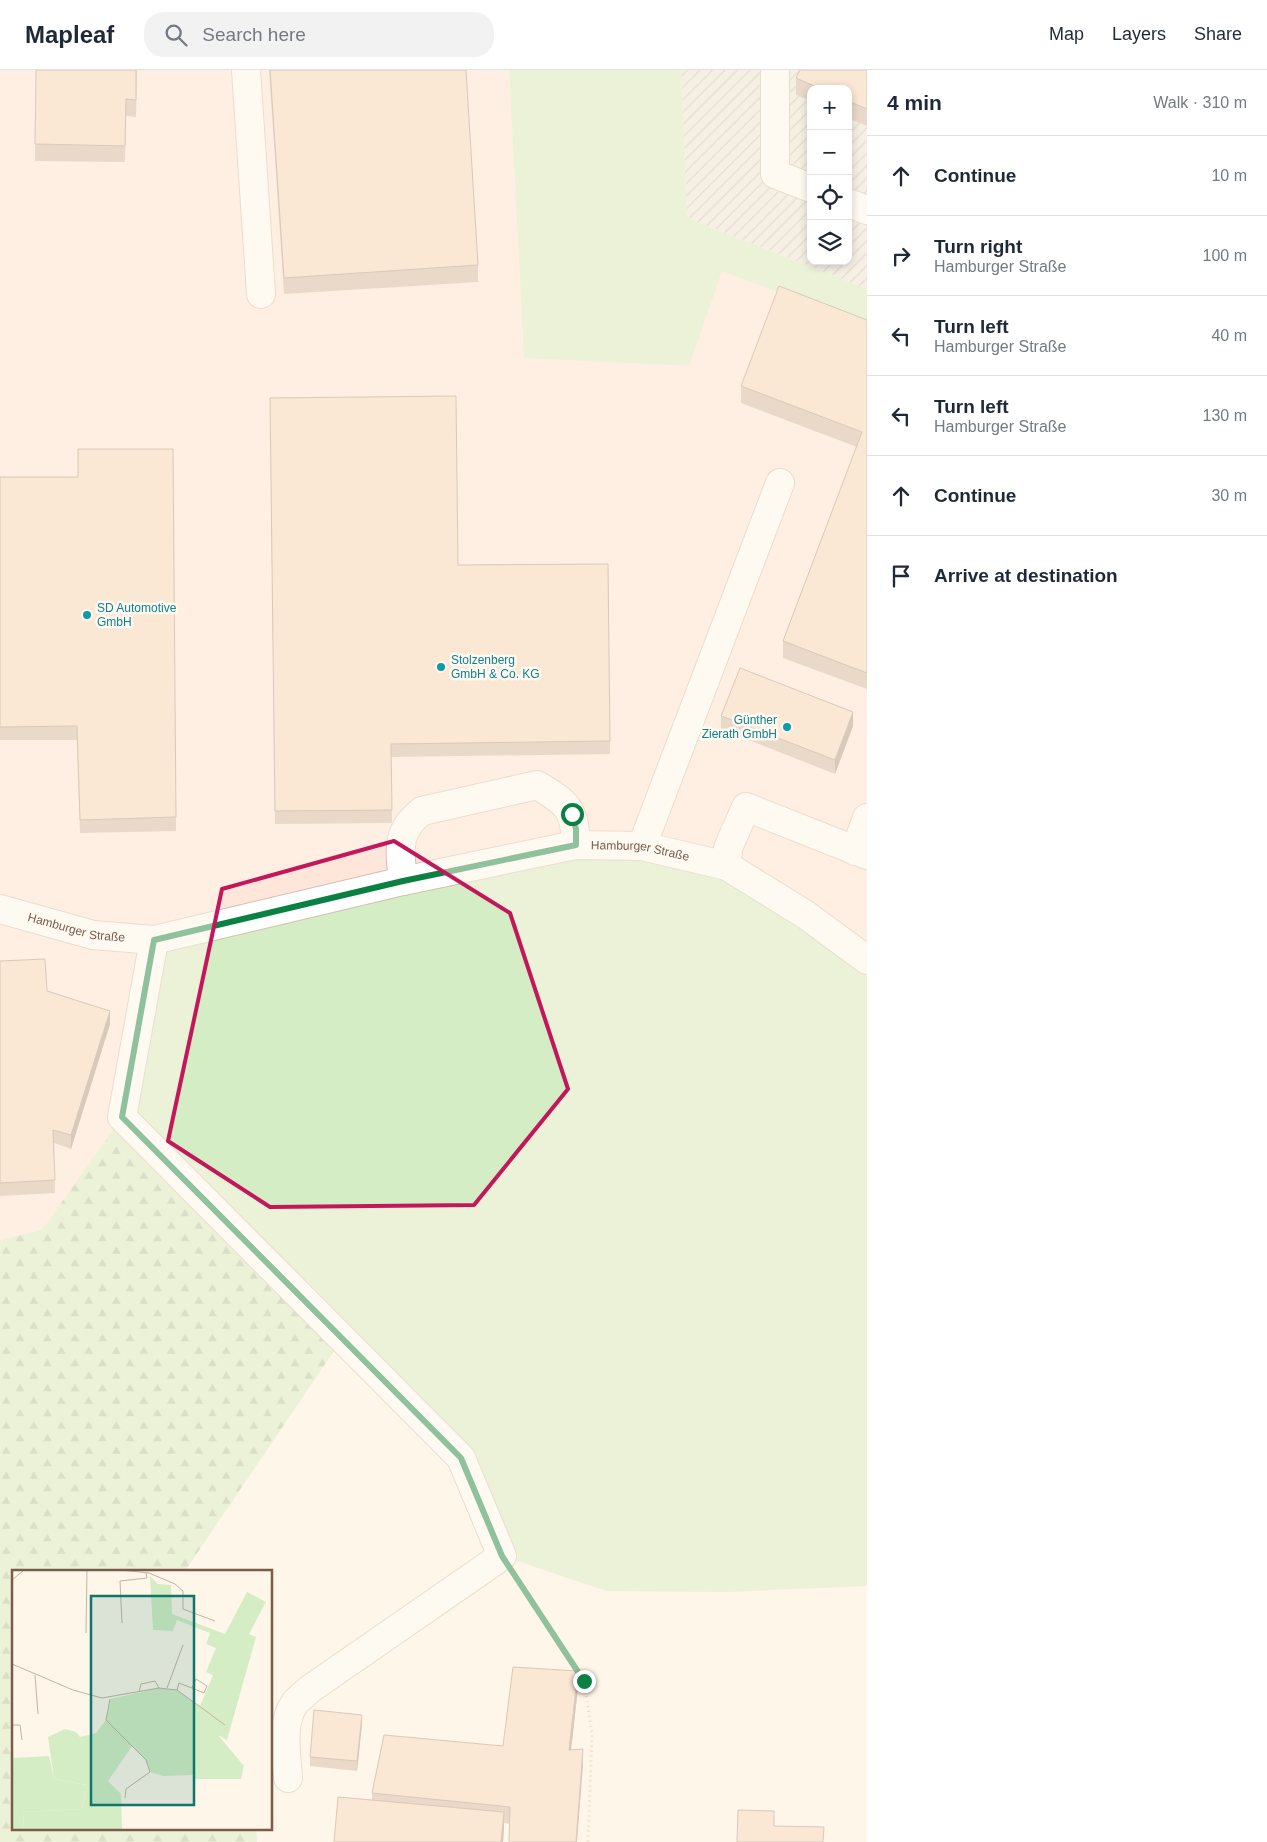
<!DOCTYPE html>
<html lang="en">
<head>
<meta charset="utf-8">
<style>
  body { margin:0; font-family:Arial,sans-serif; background:#f2f2f3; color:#1f2937 }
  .controls { position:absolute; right:15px; top:15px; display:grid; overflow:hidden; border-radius:10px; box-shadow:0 2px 8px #0003 }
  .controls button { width:45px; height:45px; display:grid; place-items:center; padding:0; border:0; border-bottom:1px solid #e0e1e3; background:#fff; color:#1f2937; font:25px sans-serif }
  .stop { position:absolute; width:15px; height:15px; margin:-11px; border:4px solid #0b8043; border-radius:50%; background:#fff }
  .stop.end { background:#0b8043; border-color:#fff; box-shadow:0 1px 5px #0008 }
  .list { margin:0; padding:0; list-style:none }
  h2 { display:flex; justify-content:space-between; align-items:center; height:65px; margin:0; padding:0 20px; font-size:21px }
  h2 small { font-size:16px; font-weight:400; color:#747a83 }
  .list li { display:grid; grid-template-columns:32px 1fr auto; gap:15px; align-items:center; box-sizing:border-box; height:80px; padding:0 20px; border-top:1px solid #e0e1e3 }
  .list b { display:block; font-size:19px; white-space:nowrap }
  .list p { margin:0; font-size:16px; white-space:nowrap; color:#747a83 }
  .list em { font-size:16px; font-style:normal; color:#747a83 }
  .icon { flex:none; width:28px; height:28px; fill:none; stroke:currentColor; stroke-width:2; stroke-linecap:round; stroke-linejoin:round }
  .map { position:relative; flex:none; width:867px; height:1772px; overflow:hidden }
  header { display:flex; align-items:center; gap:30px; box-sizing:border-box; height:70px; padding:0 25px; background:#fff; border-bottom:1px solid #e0e1e3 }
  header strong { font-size:24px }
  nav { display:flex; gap:28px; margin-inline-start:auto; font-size:18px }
  .search { width:350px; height:45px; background:#f2f2f3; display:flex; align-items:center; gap:12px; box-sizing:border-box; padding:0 18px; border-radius:20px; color:#747a83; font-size:19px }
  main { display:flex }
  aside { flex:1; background:#fff }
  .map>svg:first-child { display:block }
  .commercial { fill:#ffe6db }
  .industrial { fill:url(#industrial-furrows); fill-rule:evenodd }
  .green { fill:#d5edc4 }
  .forest { fill:url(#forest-firs) }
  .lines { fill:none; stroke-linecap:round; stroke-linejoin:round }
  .minor-casing { stroke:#d4bfaf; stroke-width:30 }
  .path { stroke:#dbb7a0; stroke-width:3; stroke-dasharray:1 4; stroke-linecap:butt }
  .minor { stroke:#fff; stroke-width:28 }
  .wall { fill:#d3b6a3 }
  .shaded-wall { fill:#ac9484 }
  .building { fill:#f5d4bd; stroke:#ac9484 }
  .route { stroke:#0b8043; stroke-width:6 }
  .marked { fill:none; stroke:#c2185b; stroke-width:4; stroke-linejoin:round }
  .culture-dot { fill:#0f9aa8; stroke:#fff9f0; stroke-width:2 }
  .labels { text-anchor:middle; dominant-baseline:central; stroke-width:5; stroke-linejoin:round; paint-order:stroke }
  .culture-label { font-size:12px; fill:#0d838f; stroke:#fff9f0; text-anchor:start }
  .street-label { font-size:12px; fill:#7b5b49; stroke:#fff9f0 }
  .inset-road { fill:none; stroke:#c6b3a3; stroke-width:1 }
  .view { fill:#0f766e; fill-opacity:0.15; stroke:#0f766e; stroke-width:2.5 }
  .inset-edge { fill:none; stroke:#7b5b49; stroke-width:2.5 }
</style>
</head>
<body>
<header>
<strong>Mapleaf</strong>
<div class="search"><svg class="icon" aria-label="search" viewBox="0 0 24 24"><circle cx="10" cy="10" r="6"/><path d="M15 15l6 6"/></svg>Search here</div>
<nav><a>Map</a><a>Layers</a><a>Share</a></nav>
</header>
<main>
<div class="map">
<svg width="867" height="1772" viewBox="0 0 867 1772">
  <defs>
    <pattern id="industrial-furrows" width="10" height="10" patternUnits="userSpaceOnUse" patternTransform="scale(1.25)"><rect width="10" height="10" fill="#eee8e1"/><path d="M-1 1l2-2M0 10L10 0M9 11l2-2" fill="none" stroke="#c6bfb8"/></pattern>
    <pattern id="forest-firs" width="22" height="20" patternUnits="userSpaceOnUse" patternTransform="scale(1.25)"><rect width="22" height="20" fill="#d5edc4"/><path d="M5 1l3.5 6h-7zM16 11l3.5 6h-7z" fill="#b2c3a1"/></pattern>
  </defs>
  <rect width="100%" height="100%" fill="#fef6e8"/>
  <!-- commercial -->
  <path class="commercial" d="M 0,0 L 509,0 L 524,288 L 689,296 L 721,200 L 867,255 L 867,890 L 122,1047 L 42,1160 L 0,1170 Z"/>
  <!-- industrial -->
  <path class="industrial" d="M 681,0 L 867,0 L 867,219 L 687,148 ZM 811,19 L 848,19 L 848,191 L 811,191 Z"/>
  <!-- green -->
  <path class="green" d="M 509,0 L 681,0 L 687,148 L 867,219 L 867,255 L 722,201 L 689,296 L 524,288 Z
    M 575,775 L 727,796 L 867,890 L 867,1516 L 727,1522 L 606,1521 L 502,1486 L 461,1388 L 122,1047 L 154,870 Z"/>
  <!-- forest -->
  <path class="forest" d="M 122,1047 L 342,1269 L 185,1501 L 14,1501 L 14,1758 L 256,1758 L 257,1772 L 0,1772 L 0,1170 L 42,1160 Z"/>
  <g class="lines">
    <defs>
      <g id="minor">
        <path d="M 246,0 L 261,224"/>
        <path d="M 775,0 L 775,104 L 811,118"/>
        <path d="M 848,133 L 867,140"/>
        <path d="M 642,776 L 780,413"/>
        <path d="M 855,781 L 867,748"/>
        <path d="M 727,796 L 728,778 L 746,737 L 867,785"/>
        <path d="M 403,811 C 400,781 395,762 422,741 L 537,715 C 566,732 577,740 575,775"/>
        <path id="s1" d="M 0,839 L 93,865 L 154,870 L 403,811 L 575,775 L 642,776 L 727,796 L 806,845 L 867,890"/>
        <path d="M 154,870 L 122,1047 L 461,1388 L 502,1486 L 310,1619 C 305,1624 299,1628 295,1633 C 280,1653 287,1685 288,1708"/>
      </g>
    </defs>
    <!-- minor casing -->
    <use href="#minor" class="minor-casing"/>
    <!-- path -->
    <path class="path" d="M 518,1511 L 584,1611 L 592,1664 L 588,1772"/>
    <!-- minor -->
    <use href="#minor" class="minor"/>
  </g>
  <!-- wall -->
  <path class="wall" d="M 36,0 L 137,0 L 136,47 L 126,46 L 125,92 L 35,91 Z
    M 269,0 L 466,0 L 478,195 L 478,212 L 284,224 Z
    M 867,0 L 867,56 L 848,48 L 848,19 L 811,19 L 811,31 L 796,25 L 796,8 Z
    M 867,250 L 867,619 L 783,588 L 783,571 L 857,377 L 741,333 L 741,316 Z
    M 270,328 L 458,495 L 608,494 L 610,684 L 391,687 L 392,753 L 275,754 Z
    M 173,379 L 176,761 L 80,763 L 77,670 L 0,670 L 0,407 L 78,407 Z
    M 721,646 L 853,656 L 835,704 L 721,659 Z
    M 0,891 L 47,921 L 110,954 L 71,1079 L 54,1073 L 55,1123 L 0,1126 Z
    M 578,1618 L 571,1680 L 583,1696 L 510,1754 L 504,1753 L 503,1772 L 334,1772 L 372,1730 L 372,1723 L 503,1676 Z
    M 362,1654 L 357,1701 L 310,1696 L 310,1687 Z"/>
  <!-- shaded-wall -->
  <path class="shaded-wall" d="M 853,642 L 853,656 L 835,704 L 835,690 Z
    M 110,941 L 110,954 L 71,1079 L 71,1065 Z
    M 578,1601 L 578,1618 L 569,1697 L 569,1680 Z
    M 362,1645 L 362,1654 L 357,1701 L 357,1691 Z
    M 583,1679 L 583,1696 L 577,1772 L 576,1772 Z
    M 504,1742 L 504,1759 L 503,1772 L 501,1772 Z"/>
  <!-- building -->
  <path class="building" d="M 36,0 L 136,0 L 136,30 L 126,29 L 125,76 L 35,74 Z
    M 270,0 L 466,0 L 478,195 L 284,208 Z
    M 800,0 L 867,0 L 867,39 L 848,31 L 848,19 L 821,19 L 796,8 Z
    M 779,216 L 867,250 L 867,603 L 783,571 L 862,362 L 741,316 Z
    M 456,326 L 458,495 L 608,494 L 610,671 L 391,674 L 392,740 L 275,741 L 270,328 Z
    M 78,379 L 173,379 L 176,747 L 80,750 L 77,656 L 0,657 L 0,407 L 78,407 Z
    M 740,598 L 853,642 L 835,690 L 721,646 Z
    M 45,889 L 47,921 L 110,941 L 71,1065 L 53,1060 L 55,1110 L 0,1113 L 0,891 Z
    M 513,1597 L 578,1601 L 569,1680 L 583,1679 L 576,1772 L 509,1772 L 510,1737 L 372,1723 L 384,1665 L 503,1676 Z
    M 314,1640 L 362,1645 L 357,1691 L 310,1687 Z
    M 338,1727 L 504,1742 L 501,1772 L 334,1772 Z
    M 738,1740 L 774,1741 L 774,1756 L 824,1757 L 823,1772 L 737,1772 Z"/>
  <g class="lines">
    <!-- route -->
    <path class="route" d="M 572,744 L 576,759 L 576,775 L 403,811 L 154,870 L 122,1047 L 461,1388 L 502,1486 L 584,1611"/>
  </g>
  <!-- marked area -->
  <path d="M0 0H867V1772H0ZM 394,771 L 510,843 L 568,1019 L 474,1135 L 270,1137 L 168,1071 L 222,819 Z" fill="#fef6e8" fill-opacity=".55" fill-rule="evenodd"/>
  <path class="marked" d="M 394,771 L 510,843 L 568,1019 L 474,1135 L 270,1137 L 168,1071 L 222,819 Z"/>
  <!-- markers -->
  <g class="culture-dot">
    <circle cx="87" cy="545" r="5"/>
    <circle cx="441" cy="597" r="5"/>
    <circle cx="787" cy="657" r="5"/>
  </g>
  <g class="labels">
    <!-- culture labels -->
    <g class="culture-label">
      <text x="97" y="538">SD Automotive<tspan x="97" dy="14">GmbH</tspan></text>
      <text x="451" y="590">Stolzenberg<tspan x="451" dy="14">GmbH &amp; Co. KG</tspan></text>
      <text x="777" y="650" text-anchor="end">Günther<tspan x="777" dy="14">Zierath GmbH</tspan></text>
    </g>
    <!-- street labels -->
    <g class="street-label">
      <text stroke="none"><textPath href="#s1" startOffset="655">Hamburger Straße</textPath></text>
      <text stroke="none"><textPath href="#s1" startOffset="79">Hamburger Straße</textPath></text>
    </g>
  </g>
  <!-- overview -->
  <g transform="translate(12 1500)">
    <rect width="260" height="260" fill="#fef6e8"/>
    <path d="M 138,6 L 146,14 L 159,15 L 160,44 L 213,64 L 235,22 L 254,32 L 237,64 L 244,67 L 215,170 L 206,165 L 232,196 L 229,209 L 181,209 L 181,205 L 151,206 L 138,202 L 134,190 L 94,150 L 98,129 L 147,118 L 165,120 L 188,136 L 201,105 L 194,102 L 204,78 L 194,74 L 198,63 L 165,50 L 161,61 L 141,60 ZM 37,186 L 42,209 L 75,215 L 70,239 L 11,242 L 12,260 L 0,260 L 0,188 Z" fill="#d5edc4"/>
    <path d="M 94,150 L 120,176 L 96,211 L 109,224 L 110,260 L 12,260 L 11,242 L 70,239 L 75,215 L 42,209 L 36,167 L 53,159 L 64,162 L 68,167 L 84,163 Z" fill="#d5edc4"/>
    <path class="inset-road" d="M 109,0 L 137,3 L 163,14 L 171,21 L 171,39 L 203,51M 0,10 L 12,0M 110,53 L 108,11 L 135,8 L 134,3M 74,63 L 75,0M 0,94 L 61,120 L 90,128 L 147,118 L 165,120 L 213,155M 23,105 L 26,144M 155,118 L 171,75M 165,120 L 167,113 L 180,118 L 192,123 L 195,116 L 184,109 L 180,118M 127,122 L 129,114 L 143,111 L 147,118M 98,129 L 94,150 L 134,190 L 138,202 L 114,219 L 113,228M 0,155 L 8,155 L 10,170"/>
    <path class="view" d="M 79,26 L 182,26 L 182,235 L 79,235 Z"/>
    <rect width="260" height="260" class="inset-edge"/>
  </g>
</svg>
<div class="controls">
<button>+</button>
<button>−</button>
<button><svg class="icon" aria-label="locate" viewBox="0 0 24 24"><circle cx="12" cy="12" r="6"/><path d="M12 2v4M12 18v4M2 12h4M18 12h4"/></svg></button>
<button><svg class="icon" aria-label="layers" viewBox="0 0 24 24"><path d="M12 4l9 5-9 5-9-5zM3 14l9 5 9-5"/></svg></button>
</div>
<div class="stop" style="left:572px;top:744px"></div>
<div class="stop end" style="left:584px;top:1611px"></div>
</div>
<aside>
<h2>4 min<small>Walk · 310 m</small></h2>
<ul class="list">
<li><svg class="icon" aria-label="ahead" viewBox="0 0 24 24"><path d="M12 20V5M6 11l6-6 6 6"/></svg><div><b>Continue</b></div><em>10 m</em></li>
<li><svg class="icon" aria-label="right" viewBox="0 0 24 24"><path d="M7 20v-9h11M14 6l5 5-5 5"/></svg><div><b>Turn right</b><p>Hamburger Straße</p></div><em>100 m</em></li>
<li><svg class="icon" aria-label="left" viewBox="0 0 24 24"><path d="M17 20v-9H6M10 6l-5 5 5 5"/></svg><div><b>Turn left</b><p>Hamburger Straße</p></div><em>40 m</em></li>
<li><svg class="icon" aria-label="left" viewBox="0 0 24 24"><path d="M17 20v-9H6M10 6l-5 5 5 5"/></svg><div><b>Turn left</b><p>Hamburger Straße</p></div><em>130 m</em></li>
<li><svg class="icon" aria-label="ahead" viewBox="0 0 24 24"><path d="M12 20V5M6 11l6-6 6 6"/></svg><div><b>Continue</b></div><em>30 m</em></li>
<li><svg class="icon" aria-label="arrive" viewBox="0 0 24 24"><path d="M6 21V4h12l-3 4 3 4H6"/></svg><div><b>Arrive at destination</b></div></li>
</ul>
</aside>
</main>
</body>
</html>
